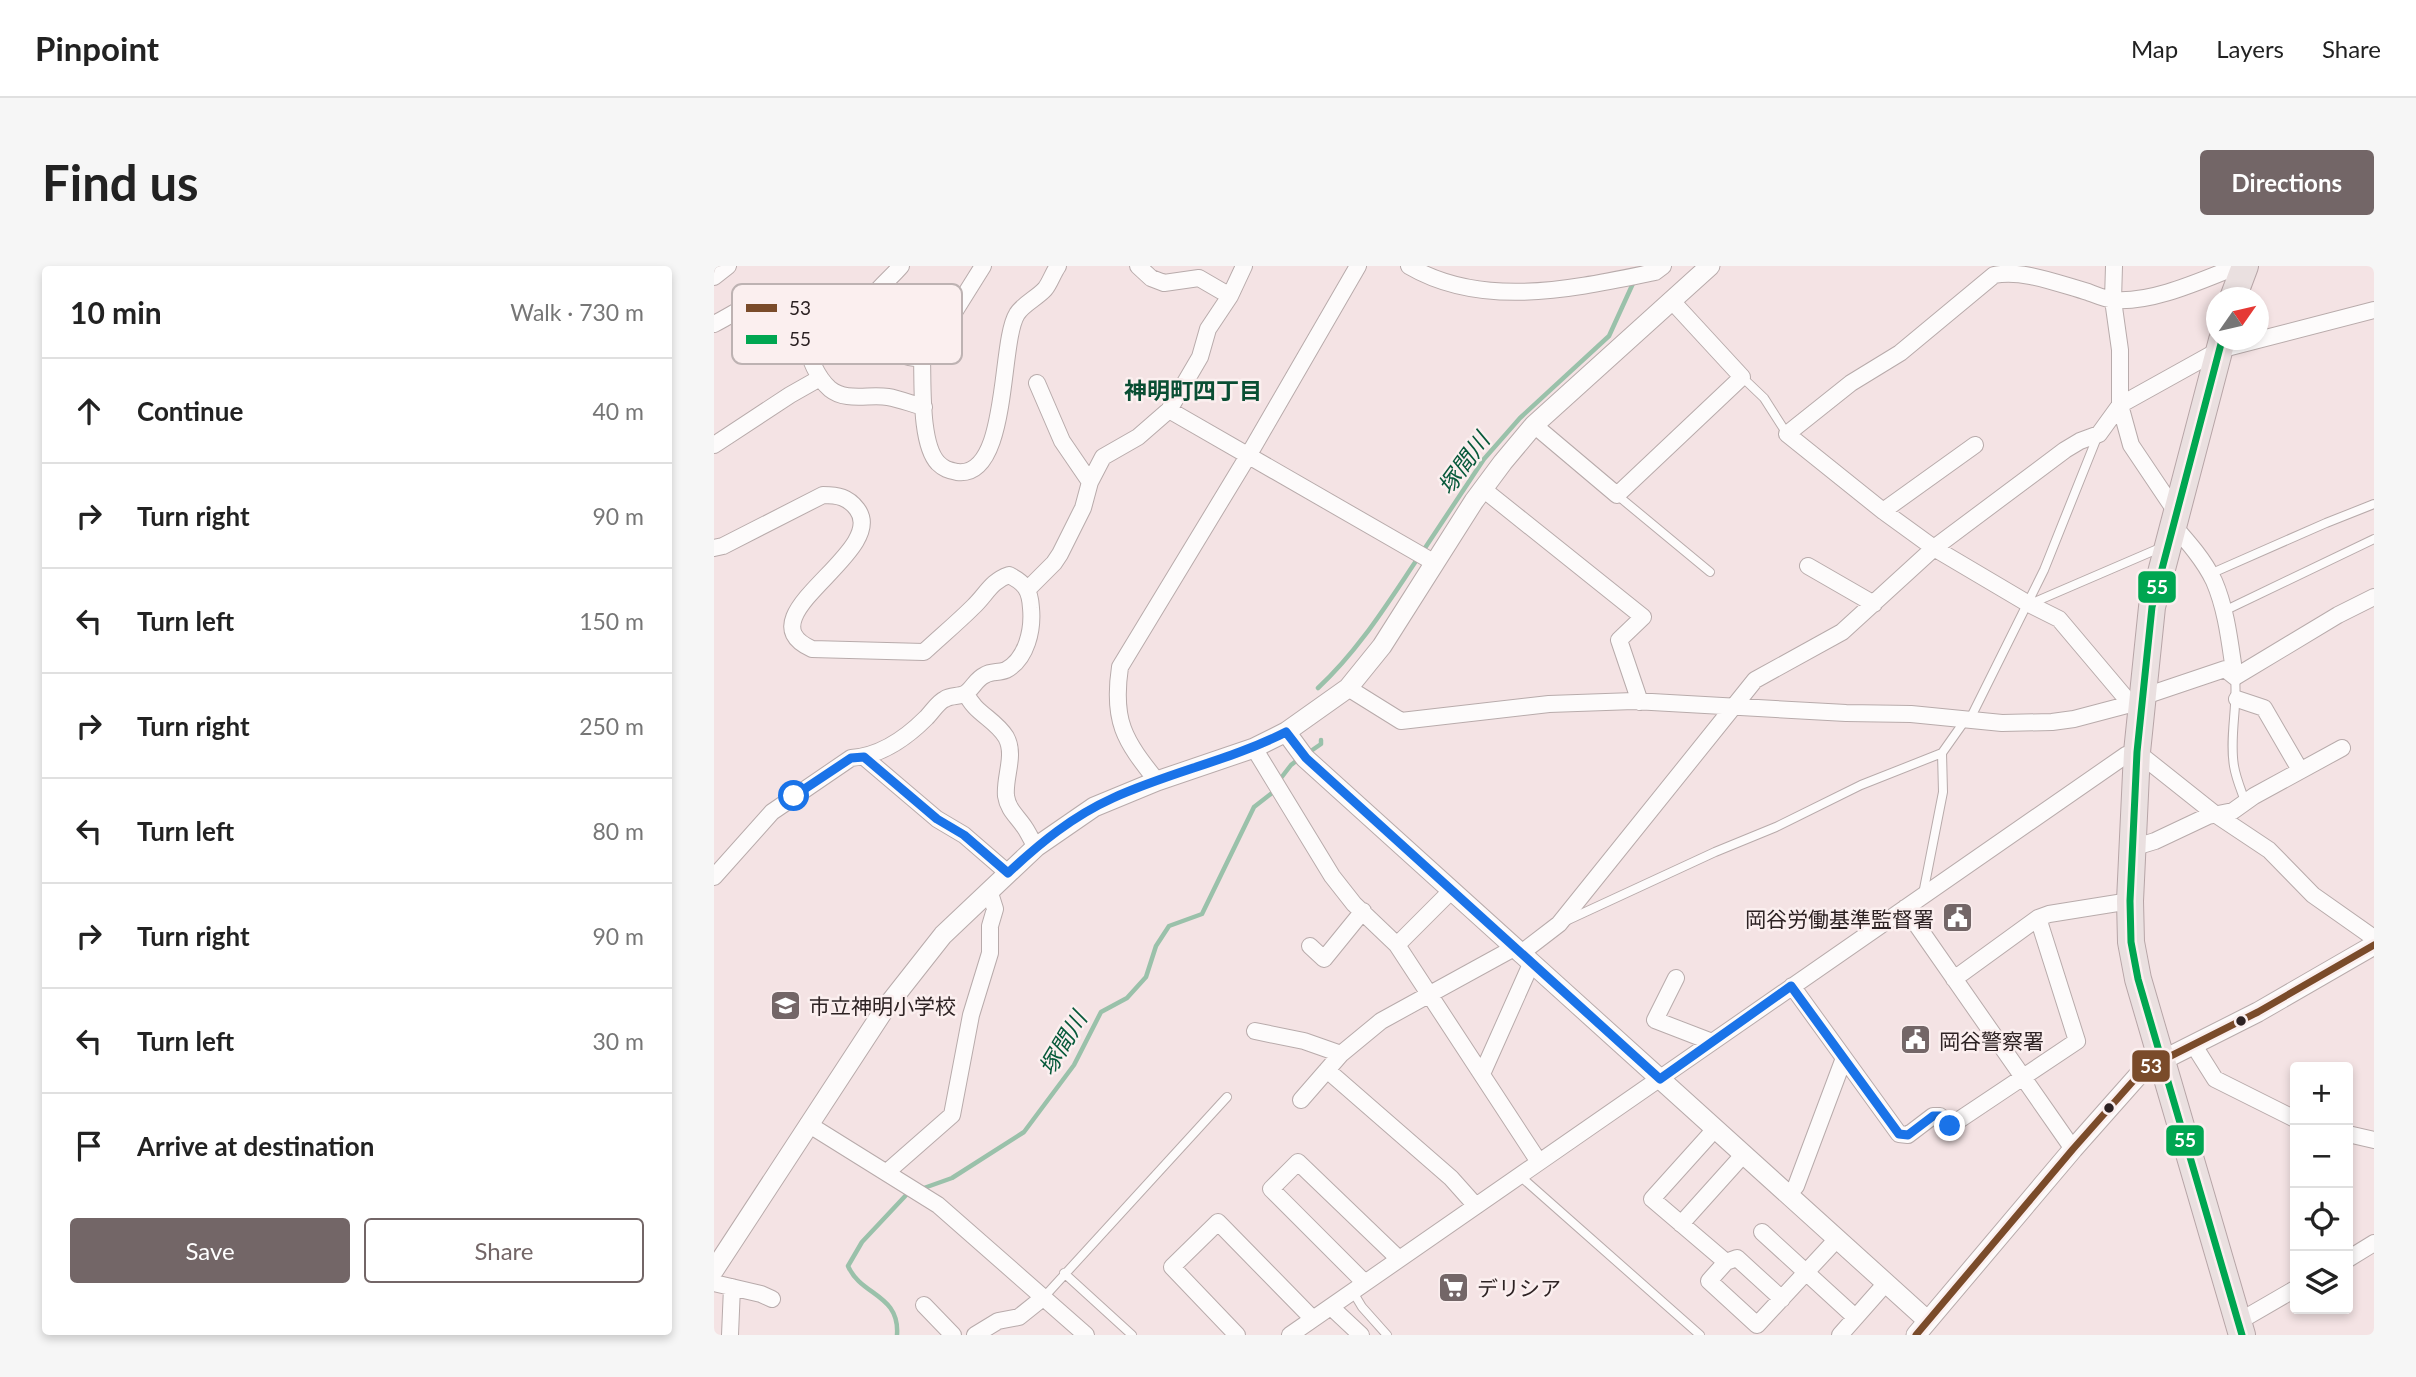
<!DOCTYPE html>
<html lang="en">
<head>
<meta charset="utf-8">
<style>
  body { margin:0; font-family:Lato,"Noto Sans JP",sans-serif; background:#f6f6f6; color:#222 }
  .controls { position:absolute; right:21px; bottom:21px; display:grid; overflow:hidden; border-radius:7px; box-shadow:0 4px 10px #0003 }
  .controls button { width:63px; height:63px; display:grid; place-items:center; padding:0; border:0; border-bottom:2px solid #e0e0e0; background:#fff; color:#222; font:35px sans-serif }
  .compass { position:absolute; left:1492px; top:21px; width:63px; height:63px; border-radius:50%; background:#fff; box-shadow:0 4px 10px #0003; rotate:56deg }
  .stop { position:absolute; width:21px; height:21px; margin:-16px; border:5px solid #1a73e8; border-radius:50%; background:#fff }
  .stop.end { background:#1a73e8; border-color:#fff; box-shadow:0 2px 7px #0008 }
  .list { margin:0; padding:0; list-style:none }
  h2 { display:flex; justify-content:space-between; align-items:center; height:91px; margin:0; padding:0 28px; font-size:30px }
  h2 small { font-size:23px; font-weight:400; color:#767676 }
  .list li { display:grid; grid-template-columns:46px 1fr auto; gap:21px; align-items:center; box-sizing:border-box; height:105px; padding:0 28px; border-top:2px solid #e0e0e0 }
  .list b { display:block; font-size:26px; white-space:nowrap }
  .list em { font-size:23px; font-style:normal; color:#767676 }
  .actions { display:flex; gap:14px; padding:21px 28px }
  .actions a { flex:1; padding:16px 0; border:2px solid #736667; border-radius:7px; text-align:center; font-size:24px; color:#736667 }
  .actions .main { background:#736667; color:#fff }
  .icon { flex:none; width:38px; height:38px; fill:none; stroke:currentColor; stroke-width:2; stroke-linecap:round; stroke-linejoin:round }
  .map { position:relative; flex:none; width:1660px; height:1069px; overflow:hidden; border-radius:7px }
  header { display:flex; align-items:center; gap:42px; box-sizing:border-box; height:98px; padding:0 35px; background:#fff; border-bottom:2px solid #e0e0e0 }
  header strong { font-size:33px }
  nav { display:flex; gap:38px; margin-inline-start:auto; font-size:24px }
  .intro { display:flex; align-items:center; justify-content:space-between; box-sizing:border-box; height:168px; padding:0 42px }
  h1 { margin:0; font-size:49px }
  .button { padding:18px 32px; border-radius:7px; background:#736667; color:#fff; font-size:24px; font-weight:700 }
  main { display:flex; gap:42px; padding:0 42px }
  aside { flex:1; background:#fff; border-radius:7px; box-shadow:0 4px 10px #0003 }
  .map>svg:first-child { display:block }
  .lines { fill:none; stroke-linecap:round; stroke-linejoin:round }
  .stream { stroke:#9ac1aa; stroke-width:4.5 }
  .service-casing { stroke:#b8abab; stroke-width:10 }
  .minor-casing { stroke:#b8abab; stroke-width:18 }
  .tertiary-casing { stroke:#b8abab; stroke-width:21 }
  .trunk-casing { stroke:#b7a5a7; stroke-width:28 }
  .service { stroke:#fdfbfb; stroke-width:8 }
  .minor { stroke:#fdfbfb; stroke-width:16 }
  .tertiary { stroke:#fdfbfb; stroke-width:19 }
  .trunk { stroke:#eae0e0; stroke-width:26 }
  .bus-1-casing { stroke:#fbefef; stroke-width:12 }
  .bus-2-casing { stroke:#fbefef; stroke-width:12 }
  .bus-1 { stroke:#7a4b2a; stroke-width:7 }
  .bus-2 { stroke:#00a651; stroke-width:7 }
  .route { stroke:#1a73e8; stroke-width:9 }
  .bus-dot { fill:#2d2223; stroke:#fbefef; stroke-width:2.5 }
  .labels { text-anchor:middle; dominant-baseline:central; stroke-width:5; stroke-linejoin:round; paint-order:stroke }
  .poi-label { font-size:21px; fill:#2d2223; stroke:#fbefef; text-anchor:start }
  .neighbourhood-label { font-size:23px; font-weight:bold; fill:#094e33; stroke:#fbefef }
  .water-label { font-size:23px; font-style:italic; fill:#06593a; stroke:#fbefef }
  .key { fill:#fbefef; stroke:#bdb2b2; stroke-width:2 }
  .key-label { font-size:19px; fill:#2d2223 }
  .line-badge { stroke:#fbefef; stroke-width:2.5 }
  .badge-label { font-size:19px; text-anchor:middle; font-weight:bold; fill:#fff }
</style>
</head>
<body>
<header>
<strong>Pinpoint</strong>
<nav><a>Map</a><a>Layers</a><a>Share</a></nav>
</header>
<div class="intro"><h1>Find us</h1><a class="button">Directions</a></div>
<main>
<aside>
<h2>10 min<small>Walk · 730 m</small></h2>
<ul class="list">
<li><svg class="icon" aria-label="ahead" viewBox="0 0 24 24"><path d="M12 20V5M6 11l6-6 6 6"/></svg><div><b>Continue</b></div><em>40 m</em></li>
<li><svg class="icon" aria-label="right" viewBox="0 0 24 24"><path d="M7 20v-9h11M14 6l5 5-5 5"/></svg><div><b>Turn right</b></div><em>90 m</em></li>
<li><svg class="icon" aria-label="left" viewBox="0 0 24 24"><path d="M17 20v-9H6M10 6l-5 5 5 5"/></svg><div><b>Turn left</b></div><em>150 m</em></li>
<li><svg class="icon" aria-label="right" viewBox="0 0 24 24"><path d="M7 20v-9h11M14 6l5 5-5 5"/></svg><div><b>Turn right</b></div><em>250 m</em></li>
<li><svg class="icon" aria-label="left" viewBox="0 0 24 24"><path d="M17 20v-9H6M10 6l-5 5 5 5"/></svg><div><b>Turn left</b></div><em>80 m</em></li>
<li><svg class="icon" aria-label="right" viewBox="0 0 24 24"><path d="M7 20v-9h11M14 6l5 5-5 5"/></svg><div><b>Turn right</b></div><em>90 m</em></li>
<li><svg class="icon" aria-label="left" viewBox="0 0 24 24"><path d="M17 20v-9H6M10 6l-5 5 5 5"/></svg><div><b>Turn left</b></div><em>30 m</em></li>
<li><svg class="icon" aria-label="arrive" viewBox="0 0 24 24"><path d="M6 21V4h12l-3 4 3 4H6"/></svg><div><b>Arrive at destination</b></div></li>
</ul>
<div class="actions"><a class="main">Save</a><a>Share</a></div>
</aside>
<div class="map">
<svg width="1660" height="1069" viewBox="0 0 1660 1069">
  <rect width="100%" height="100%" fill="#f4e3e4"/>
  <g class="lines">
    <!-- stream -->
    <path class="stream" d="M 709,285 L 770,193 L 806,152 L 895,70 L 921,13
      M 604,422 C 645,384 673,338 704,292
      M 594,487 L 607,478 L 607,474
      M 567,512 L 577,499 L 586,492
      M 210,922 L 238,912 L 310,866 L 360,799 L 387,746 L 413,732 L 432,711 L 442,680 L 455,660 L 488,648 L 540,541 L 558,527
      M 183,1069 C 186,1028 147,1030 134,1000 L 148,976 L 194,927"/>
    <defs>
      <path id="service" d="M 1028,111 L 1050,132 L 1073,168
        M 903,229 L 996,306
        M 1496,308 L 1612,257 L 1660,238
        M 1316,338 L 1446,282
        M 1510,345 L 1660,273
        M 1521,411 C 1524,440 1515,471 1520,500 C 1522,513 1528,526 1532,538
        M 1256,453 L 1330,304 L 1384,169
        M 1228,487 L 1252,453
        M 854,654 L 1001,586 L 1062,561 L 1147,519 L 1228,487 L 1229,526 L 1209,628
        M 806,910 L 986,1069
        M 350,1007 L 418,1069
        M 639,1026 L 648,1041 L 673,1069
        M 330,1031 L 513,831"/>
      <path id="minor" d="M 187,0 C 178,11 157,28 151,41 C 135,77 182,90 208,93 C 209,119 206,178 224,197 C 230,203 234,204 243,206 C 296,213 285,76 303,48 C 309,38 323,32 331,23 C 336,17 339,7 344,0
        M 424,0 L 437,12 L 450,17 L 485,12 L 516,30
        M 695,0 C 770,44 862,22 941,6 L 949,0
        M 1400,0 L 1399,34 L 1406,84 L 1406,139 L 1417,179 L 1462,246
        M 0,11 L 14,0
        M 0,58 C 18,49 44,31 63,27 C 70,26 78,28 82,34 C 89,43 87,55 89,66 C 93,85 101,110 116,123 C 132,136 155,128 174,131 C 186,133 198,138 210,141
        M 208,93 L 224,72 L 269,0
        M 323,117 L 348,175 L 376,216
        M 455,144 L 721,297
        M 820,159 L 903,229 L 1028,111 L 957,34
        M 0,179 L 76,129 L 106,112
        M 769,223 L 929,351 L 905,374 L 926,436
        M 1169,245 L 1261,179
        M 1458,258 C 1474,276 1490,294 1500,315 C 1513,345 1516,379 1521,411
        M 0,282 L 9,280 L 109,229 C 124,229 134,231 143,243 C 176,286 26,351 98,383 L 210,386 C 226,371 243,357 259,341 C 272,329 277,315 295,309 C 311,317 316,324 317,342 C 319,363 313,393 292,404 C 285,407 277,405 271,409 C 262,413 259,422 252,427 C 246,431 237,429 231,433 C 224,436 218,446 212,452 C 192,472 166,490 137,492 L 58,546 L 0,611
        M 1094,300 L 1160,338
        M 314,323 L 340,297 L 346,288 L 369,242 L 376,216 L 389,191 L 424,171 L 455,144 L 486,91 L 494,63 L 516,30 L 530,0
        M 634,422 L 687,455 L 835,438 L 920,435 L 1132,447 L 1197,448 L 1288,457 L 1338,456 L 1360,453 L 1413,439 L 1428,431 L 1511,403 L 1521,411 L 1624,349 L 1660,331
        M 252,427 C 260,447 281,453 292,471 C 302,489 290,511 292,530 C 294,544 304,551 311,562 C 315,568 318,575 322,581
        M 1523,433 L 1550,442 L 1586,504
        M 1413,439 L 1410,430 L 1345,353 L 1313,337 L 1220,282 L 1169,245 L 1073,168 L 1137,117 L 1186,87 L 1280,9 C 1309,3 1345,18 1374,26 C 1382,29 1391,33 1400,34 C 1439,37 1488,14 1524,0
        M 540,482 L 618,610 L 640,638 L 683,679 L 825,896
        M 150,491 L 223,553 L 250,569 L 294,607
        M 443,515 C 410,474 398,455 406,401 L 534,190 L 644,0
        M 1418,582 L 1441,575 L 1494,550 L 1519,545 L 1540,530 L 1628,482
        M 1191,642 L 1359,883
        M 683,679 L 737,625
        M 596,680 L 610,693 L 649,645
        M 806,688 L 845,658 L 1041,414 L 1128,366 L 1220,282 L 1351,184 L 1366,175 L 1385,168 L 1406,139 L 1505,84 L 1660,44
        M 962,712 L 941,754 L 998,776
        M 1240,713 L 1324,652 L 1335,648 L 1416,635
        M 1078,720 L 1185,868 L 1194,869 L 1219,850 L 1226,850 L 1236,860 L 1363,775 L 1324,652
        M 541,765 L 590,775 L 627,788
        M 1479,778 L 1501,813 L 1581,853
        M 613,804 L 737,912 L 762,940
        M 768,808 L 817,698
        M 587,834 L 627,788 L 667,755 L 800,682
        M 94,858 L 224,939 L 372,1069
        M 1001,863 L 938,933 L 1012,996
        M 1634,868 L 1660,874
        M 173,906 L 238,849 L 257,749 L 276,687 L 276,660 L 281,643 L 275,624
        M 1074,929 L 1082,920 L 1130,792
        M 967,958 L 1029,889
        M 1048,966 L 1141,1051
        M 1634,993 L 1660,977
        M 0,1017 L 47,1028 L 58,1033
        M 651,1017 L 557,923 L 584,896 L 685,993
        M 1068,1033 L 1023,992 L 1012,996 L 995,1015 L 1043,1059 L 1123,973
        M 210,1039 L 239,1069
        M 617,1041 L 647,1069
        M 1524,1056 L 1581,1023
        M 16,1069 L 18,1021
        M 261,1069 L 284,1055 L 305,1051 L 330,1031
        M 523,1069 L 458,1001 L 504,956 L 599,1053
        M 576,1069 L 1412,489 L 1423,486 L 1501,548 L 1555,584 L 1599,629 L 1660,672
        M 1126,1069 L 1172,1017"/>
      <path id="tertiary" d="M 572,466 L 591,492 L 1214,1055
        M 0,1004 L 170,744 L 229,669 L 322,581 L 380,541 L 443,515 L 540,482 L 572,466 L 634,422 L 668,380 L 760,235 L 789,196 L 820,159 L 996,0
        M 1202,1069 L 1359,883 L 1429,804 L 1544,746 L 1660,679"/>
      <path id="trunk" d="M 1519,32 L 1531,0
        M 1508,74 L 1438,341 L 1423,486 L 1416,635 L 1417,676 L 1424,713 L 1528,1069"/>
    </defs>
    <!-- service casing -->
    <use href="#service" class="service-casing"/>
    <!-- minor casing -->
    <use href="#minor" class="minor-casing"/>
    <!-- tertiary casing -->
    <use href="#tertiary" class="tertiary-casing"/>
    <!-- trunk casing -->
    <use href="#trunk" class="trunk-casing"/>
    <!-- service -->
    <use href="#service" class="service"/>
    <!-- minor -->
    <use href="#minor" class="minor"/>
    <!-- tertiary -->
    <use href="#tertiary" class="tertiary"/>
    <!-- trunk -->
    <use href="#trunk" class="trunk"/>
    <defs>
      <path id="bus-1" d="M 1202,1069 L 1359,883 L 1429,804 L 1544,746 L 1660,679"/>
      <path id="bus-2" d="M 1508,74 L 1438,341 L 1423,486 L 1416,635 L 1417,676 L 1424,713 L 1528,1069"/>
    </defs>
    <!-- bus-1 casing -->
    <use href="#bus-1" class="bus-1-casing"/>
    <!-- bus-2 casing -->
    <use href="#bus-2" class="bus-2-casing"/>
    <!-- bus-1 -->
    <use href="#bus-1" class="bus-1"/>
    <!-- bus-2 -->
    <use href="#bus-2" class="bus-2"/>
  </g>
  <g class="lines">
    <!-- route -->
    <path class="route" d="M 80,530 L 137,492 L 150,491 L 223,553 L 250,569 L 294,607 C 326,577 359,550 399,532 C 456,506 517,494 572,466 L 592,492 L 946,813 L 1077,720 L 1185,868 L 1194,869 L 1219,850 L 1226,850 L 1236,860"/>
  </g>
  <!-- icons -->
  <defs>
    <symbol id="civic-square" viewBox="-11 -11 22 22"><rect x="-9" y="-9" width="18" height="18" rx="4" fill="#736667" stroke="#fbefef"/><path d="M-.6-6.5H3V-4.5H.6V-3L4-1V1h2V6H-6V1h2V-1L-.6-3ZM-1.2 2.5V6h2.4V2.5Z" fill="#fff"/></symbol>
    <symbol id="school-square" viewBox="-11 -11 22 22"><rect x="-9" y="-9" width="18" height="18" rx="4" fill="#736667" stroke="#fbefef"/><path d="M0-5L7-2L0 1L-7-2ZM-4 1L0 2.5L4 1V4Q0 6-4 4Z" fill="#fff"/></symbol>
    <symbol id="supermarket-square" viewBox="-11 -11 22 22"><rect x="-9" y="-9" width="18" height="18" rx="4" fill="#736667" stroke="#fbefef"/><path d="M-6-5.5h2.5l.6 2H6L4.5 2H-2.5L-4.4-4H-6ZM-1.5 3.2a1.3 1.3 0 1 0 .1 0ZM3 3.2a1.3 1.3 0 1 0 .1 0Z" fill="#fff"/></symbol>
  </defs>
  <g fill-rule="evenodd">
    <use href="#civic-square" x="1226" y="634" width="35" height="35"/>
    <use href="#school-square" x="54" y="722" width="35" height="35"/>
    <use href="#civic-square" x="1184" y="756" width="35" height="35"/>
    <use href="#supermarket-square" x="722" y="1004" width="35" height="35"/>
  </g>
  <!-- markers -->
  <g class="bus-dot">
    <circle cx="1527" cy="755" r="6"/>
    <circle cx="1395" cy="842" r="6"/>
  </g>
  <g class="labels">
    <!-- poi labels -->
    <g class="poi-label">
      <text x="1220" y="652" text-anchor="end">岡谷労働基準監督署</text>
      <text x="95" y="739">市立神明小学校</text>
      <text x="1225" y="774">岡谷警察署</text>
      <text x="763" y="1021">デリシア</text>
    </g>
    <!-- neighbourhood labels -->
    <g class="neighbourhood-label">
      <text x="479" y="124">神明町四丁目</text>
    </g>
    <!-- water labels -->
    <g class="water-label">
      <text transform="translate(749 197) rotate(-54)">塚間川</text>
      <text transform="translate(348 777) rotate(-59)">塚間川</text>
    </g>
  </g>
  <!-- legend -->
  <rect x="18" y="18" width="230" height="80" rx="10" class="key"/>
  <rect x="32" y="38" width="31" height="8" fill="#7a4b2a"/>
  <rect x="32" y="69" width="31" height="9" fill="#00a651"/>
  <g class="key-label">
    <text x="75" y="49">53</text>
    <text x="75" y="80">55</text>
  </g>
  <g class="line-badge">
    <rect x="1423" y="304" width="40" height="34" rx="7" fill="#00a651"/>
    <rect x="1417" y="783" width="40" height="34" rx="7" fill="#7a4b2a"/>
    <rect x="1451" y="858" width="40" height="33" rx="7" fill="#00a651"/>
  </g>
  <g class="badge-label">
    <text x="1443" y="328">55</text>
    <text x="1437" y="807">53</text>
    <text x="1471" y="881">55</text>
  </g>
</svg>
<div class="controls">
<button>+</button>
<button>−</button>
<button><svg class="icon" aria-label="locate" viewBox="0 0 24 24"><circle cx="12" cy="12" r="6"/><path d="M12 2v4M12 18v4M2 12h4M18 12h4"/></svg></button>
<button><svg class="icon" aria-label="layers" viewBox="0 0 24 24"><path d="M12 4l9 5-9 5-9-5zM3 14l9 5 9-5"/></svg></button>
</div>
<svg class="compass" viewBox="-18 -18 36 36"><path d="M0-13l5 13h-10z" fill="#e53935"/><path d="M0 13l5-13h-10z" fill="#767676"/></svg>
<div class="stop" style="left:80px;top:530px"></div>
<div class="stop end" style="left:1236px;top:860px"></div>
</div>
</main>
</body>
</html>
